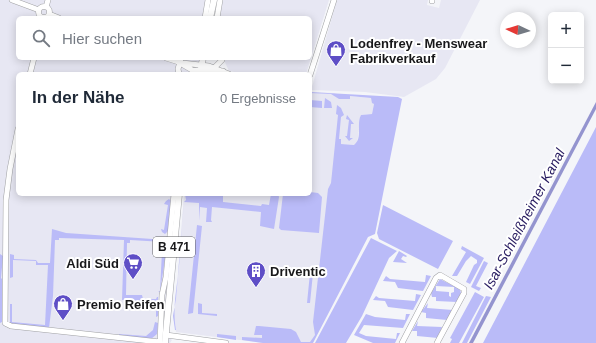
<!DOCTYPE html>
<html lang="de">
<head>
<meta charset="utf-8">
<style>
  body { margin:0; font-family:Arial,sans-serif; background:#f6f6f7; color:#1f2937 }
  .controls { position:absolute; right:12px; top:12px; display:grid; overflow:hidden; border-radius:6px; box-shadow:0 2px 10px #0003 }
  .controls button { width:36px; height:36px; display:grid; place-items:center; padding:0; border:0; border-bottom:1px solid #e0e1e3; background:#fff; color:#1f2937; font:20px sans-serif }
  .compass { position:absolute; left:500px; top:12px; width:36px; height:36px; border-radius:50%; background:#fff; box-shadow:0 2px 10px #0003; rotate:274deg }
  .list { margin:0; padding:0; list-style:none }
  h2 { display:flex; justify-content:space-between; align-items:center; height:52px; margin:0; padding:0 16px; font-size:17px }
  h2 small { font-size:13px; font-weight:400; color:#747a83 }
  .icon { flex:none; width:22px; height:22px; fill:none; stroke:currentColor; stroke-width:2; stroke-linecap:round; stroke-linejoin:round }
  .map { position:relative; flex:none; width:596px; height:343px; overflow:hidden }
  .search { position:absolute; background:#fff; box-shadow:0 2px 10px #0003; left:16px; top:16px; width:296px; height:44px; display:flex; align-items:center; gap:10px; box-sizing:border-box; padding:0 14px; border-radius:6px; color:#747a83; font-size:15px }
  .panel { position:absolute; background:#fff; box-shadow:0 2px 10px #0003; left:16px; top:72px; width:296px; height:124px; border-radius:6px }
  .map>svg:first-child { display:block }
  .built { fill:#e7e7f3 }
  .green { fill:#babbf8; fill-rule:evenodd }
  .water { fill:#9494cf }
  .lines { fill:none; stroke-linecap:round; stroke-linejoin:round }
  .minor-casing { stroke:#a0a1a4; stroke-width:6 }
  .major-casing { stroke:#a0a1a4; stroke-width:7 }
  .minor { stroke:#fff; stroke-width:5 }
  .major { stroke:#fff; stroke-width:6 }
  .labels { text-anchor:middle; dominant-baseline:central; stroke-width:4; stroke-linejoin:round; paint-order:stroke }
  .shield { fill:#fff; stroke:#5d5d5f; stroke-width:1 }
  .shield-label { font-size:12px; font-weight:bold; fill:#18181a }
  .poi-label { font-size:13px; font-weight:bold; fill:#18181a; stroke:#fff; text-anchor:start }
  .water-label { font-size:14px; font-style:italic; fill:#261a5f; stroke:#fff }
</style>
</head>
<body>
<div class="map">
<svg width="596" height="343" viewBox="0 0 596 343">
  <rect width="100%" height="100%" fill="#f4f5f9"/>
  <!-- built -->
  <path class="built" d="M 0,0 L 213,0 L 210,18 L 18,18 L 18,58 L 203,58 L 200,74 L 18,74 L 18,194 L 179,194 L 166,335 L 172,340 L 170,343 L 0,343 Z
    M 221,0 L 329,0 L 306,74 L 245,74 L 229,71 L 223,58 L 310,58 L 310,18 L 218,18 Z
    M 337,0 L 428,0 L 427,5 L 439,8 L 441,0 L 480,0 L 445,68 L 436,79 L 404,97 L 365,92 L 311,90 Z
    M 310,92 L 334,93 L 350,99 L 350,96 L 371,98 L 374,104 L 372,114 L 361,115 L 357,144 L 355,145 L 337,144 L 352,234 L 313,343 L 263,343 L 176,332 L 173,316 L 176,299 L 184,194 L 310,194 Z"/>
  <!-- green -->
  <path class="green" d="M 310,92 L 398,97 L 402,99 L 375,234 L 368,237 L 313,343 L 263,343 L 242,340 L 242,337 L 262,338 L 262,335 L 254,335 L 256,326 L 259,326 L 291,329 L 296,332 L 301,342 L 310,342 L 315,335 L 313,322 L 328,189 L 331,183 L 338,115 L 336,114 L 337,105 L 341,108 L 344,115 L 341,117 L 339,139 L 341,139 L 341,144 L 354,145 C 363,138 356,124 361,115 L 372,114 L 374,104 L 372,103 L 371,98 L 350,96 L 350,99 L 339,99 L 331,94 L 310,93 Z
    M 322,98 L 322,108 L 310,107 L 310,100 L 322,101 Z
    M 325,98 L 331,102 L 332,108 L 324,108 Z
    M 347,115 L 354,124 L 351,124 L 350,138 L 353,138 L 349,141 L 345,136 L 347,136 L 349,120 L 346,119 Z
    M 596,127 L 596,343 L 483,343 Z
    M 310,192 L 318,193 L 322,197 L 319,233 L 281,230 L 279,228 L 283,194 L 310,194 Z
    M 185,194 L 223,196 L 223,202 L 261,206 L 262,204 L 269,205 L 271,194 L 278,194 L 279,197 L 274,229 L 260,226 L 261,212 L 212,207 L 211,220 L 212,222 L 206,222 L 207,208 L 200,207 L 199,221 L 199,203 L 184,202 C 182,223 181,244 179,266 C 177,288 172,308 176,330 L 175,330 L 173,316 L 176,299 L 184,202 L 186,200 Z
    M 169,199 L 171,201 L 168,231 L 165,234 L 162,232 L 161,229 L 164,230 L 168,205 L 164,204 L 166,201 Z
    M 383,205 L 453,241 L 438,269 L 379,239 L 377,233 Z
    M 197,225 L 202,226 L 193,313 L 188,314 Z
    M 52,229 L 66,233 L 167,240 L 165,244 L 164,242 L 130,240 L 130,243 L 127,243 L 126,295 L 142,295 L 143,299 L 156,299 L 157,297 L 158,297 L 158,316 L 156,317 L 156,308 L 152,307 L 152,302 L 122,300 L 124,240 L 59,238 L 59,240 L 55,240 L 53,296 L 49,328 L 10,324 L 10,304 L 12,304 L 12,322 L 45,325 L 48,265 L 36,265 L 36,261 L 13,260 L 13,277 L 10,278 L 10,254 L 14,255 L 14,259 L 36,260 L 38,263 L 50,263 Z
    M 371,238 L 397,251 L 389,258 L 362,316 L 346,343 L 315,343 Z
    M 462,246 L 484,258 L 470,284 L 466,282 L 474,265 L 477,263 L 477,260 L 471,256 L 466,261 L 457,276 L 452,276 L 466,252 L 461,249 Z
    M 164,250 L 166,253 L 160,292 L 158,292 L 160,291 L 162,251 L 159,251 Z
    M 399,251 L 407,256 L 406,257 L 403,256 L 401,259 L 407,263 L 393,262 Z
    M 0,254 L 3,256 L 1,278 L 2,279 L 2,322 L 0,323 Z
    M 484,261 L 488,263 L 476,286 L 481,288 L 479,291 L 471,287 Z
    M 310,273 L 313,273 L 310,303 L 307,303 Z
    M 426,275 L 431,276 L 423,291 L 398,288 L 395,282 L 383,281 L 386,276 L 390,279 L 425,282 Z
    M 440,279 L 460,289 L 461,293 L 457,302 L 436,301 L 436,297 L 432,297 L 431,293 ZM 436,286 L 454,287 L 454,292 L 451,293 L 451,297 L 449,296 L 449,292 L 436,291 Z
    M 475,292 L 484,297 L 459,343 L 450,343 L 452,339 L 450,338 Z
    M 416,294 L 421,295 L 413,310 L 388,307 L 385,301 L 373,300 L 376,296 L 379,298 L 415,301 Z
    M 486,296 L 491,297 L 467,343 L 462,343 Z
    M 198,303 L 202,304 L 202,313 L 217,314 L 217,316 L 198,314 Z
    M 428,303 L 427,308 L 453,310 L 447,320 L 426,318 L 426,313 L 421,312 Z
    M 366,314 L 375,317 L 405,320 L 406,314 L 410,314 L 403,328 L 364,325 L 359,333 L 366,336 L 396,339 L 397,333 L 400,333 L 395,343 L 373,343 L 354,335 Z
    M 418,321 L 417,326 L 442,327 L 438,338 L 417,336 L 417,331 L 412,331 Z
    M 155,322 L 158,323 L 157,334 L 151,339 L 119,335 L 119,334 L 146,336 L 153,330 Z
    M 217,334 L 236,336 L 236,340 L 217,337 Z"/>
  <!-- water -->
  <path class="water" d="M 596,102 L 596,109 L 473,343 L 469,343 Z"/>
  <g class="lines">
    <defs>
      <path id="minor" d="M 12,0 L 39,10
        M 432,1 L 432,0
        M38.5 12a5.5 5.5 0 1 1 11 0a5.5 5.5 0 1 1-11 0Z
        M 46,7 L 48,0
        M 49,14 L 59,18
        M 205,18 L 208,0
        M 217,18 L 220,0
        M 166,58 L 182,63 L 209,66 L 229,74
        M 180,63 L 192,70 L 223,71
        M 215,67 L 222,60 L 221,58
        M 30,74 L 34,58
        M 179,74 L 178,69 L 181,58
        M 310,75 L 334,0
        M 18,129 L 10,169 L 6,200 L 5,323 L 11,326 L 160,342
        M 166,335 L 226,343
        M 160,343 L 162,295 L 166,277 L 174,194
        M 402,343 L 436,278 L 440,275 L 464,289 L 464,293 L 437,343"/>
      <path id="major" d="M 210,18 L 214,0
        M 200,74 L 203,58
        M 165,343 L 179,194"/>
    </defs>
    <!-- minor casing -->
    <use href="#minor" class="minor-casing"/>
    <!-- major casing -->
    <use href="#major" class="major-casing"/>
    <!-- minor -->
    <use href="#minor" class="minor"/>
    <!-- major -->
    <use href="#major" class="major"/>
  </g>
  <!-- icons -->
  <defs>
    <symbol id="shop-pin" viewBox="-11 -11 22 30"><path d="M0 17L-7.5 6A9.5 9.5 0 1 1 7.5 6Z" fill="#5e4ec6" stroke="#fff"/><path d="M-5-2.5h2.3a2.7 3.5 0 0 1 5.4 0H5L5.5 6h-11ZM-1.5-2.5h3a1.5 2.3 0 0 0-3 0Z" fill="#fff"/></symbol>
    <symbol id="supermarket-pin" viewBox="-11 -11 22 30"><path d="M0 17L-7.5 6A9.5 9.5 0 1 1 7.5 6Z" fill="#5e4ec6" stroke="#fff"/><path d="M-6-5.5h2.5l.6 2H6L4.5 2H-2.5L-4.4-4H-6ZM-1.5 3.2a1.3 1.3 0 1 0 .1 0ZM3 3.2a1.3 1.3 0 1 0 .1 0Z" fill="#fff"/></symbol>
    <symbol id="building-pin" viewBox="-11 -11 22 30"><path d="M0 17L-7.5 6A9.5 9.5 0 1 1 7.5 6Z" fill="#5e4ec6" stroke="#fff"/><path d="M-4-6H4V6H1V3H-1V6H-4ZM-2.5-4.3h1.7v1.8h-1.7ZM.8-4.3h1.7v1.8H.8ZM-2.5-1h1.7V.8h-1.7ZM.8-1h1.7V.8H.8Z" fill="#fff"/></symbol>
  </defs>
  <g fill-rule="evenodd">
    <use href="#shop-pin" x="325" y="39" width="22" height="30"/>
    <use href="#supermarket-pin" x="122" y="252" width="22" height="30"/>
    <use href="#building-pin" x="245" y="260" width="22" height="30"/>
    <use href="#shop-pin" x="52" y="293" width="22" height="30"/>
  </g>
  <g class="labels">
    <!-- shield labels -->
    <rect class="shield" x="153" y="237" width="42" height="20" rx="3"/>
    <g class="shield-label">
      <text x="174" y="247">B 471</text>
    </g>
    <!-- poi labels -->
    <g class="poi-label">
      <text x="350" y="43">Lodenfrey - Menswear<tspan x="350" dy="15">Fabrikverkauf</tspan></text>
      <text x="119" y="263" text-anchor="end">Aldi Süd</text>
      <text x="270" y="271">Driventic</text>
      <text x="77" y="304">Premio Reifen</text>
    </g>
    <!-- water labels -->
    <g class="water-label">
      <text transform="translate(524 219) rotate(-62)">Isar-Schleißheimer Kanal</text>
    </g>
  </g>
</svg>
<div class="controls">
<button>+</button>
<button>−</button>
</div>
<svg class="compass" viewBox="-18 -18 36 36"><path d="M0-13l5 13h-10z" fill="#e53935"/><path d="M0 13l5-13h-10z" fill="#747a83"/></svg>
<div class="search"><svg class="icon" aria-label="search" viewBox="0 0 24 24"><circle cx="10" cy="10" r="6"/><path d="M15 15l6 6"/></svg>Hier suchen</div>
<section class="panel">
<h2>In der Nähe<small>0 Ergebnisse</small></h2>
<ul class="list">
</ul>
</section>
</div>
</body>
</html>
